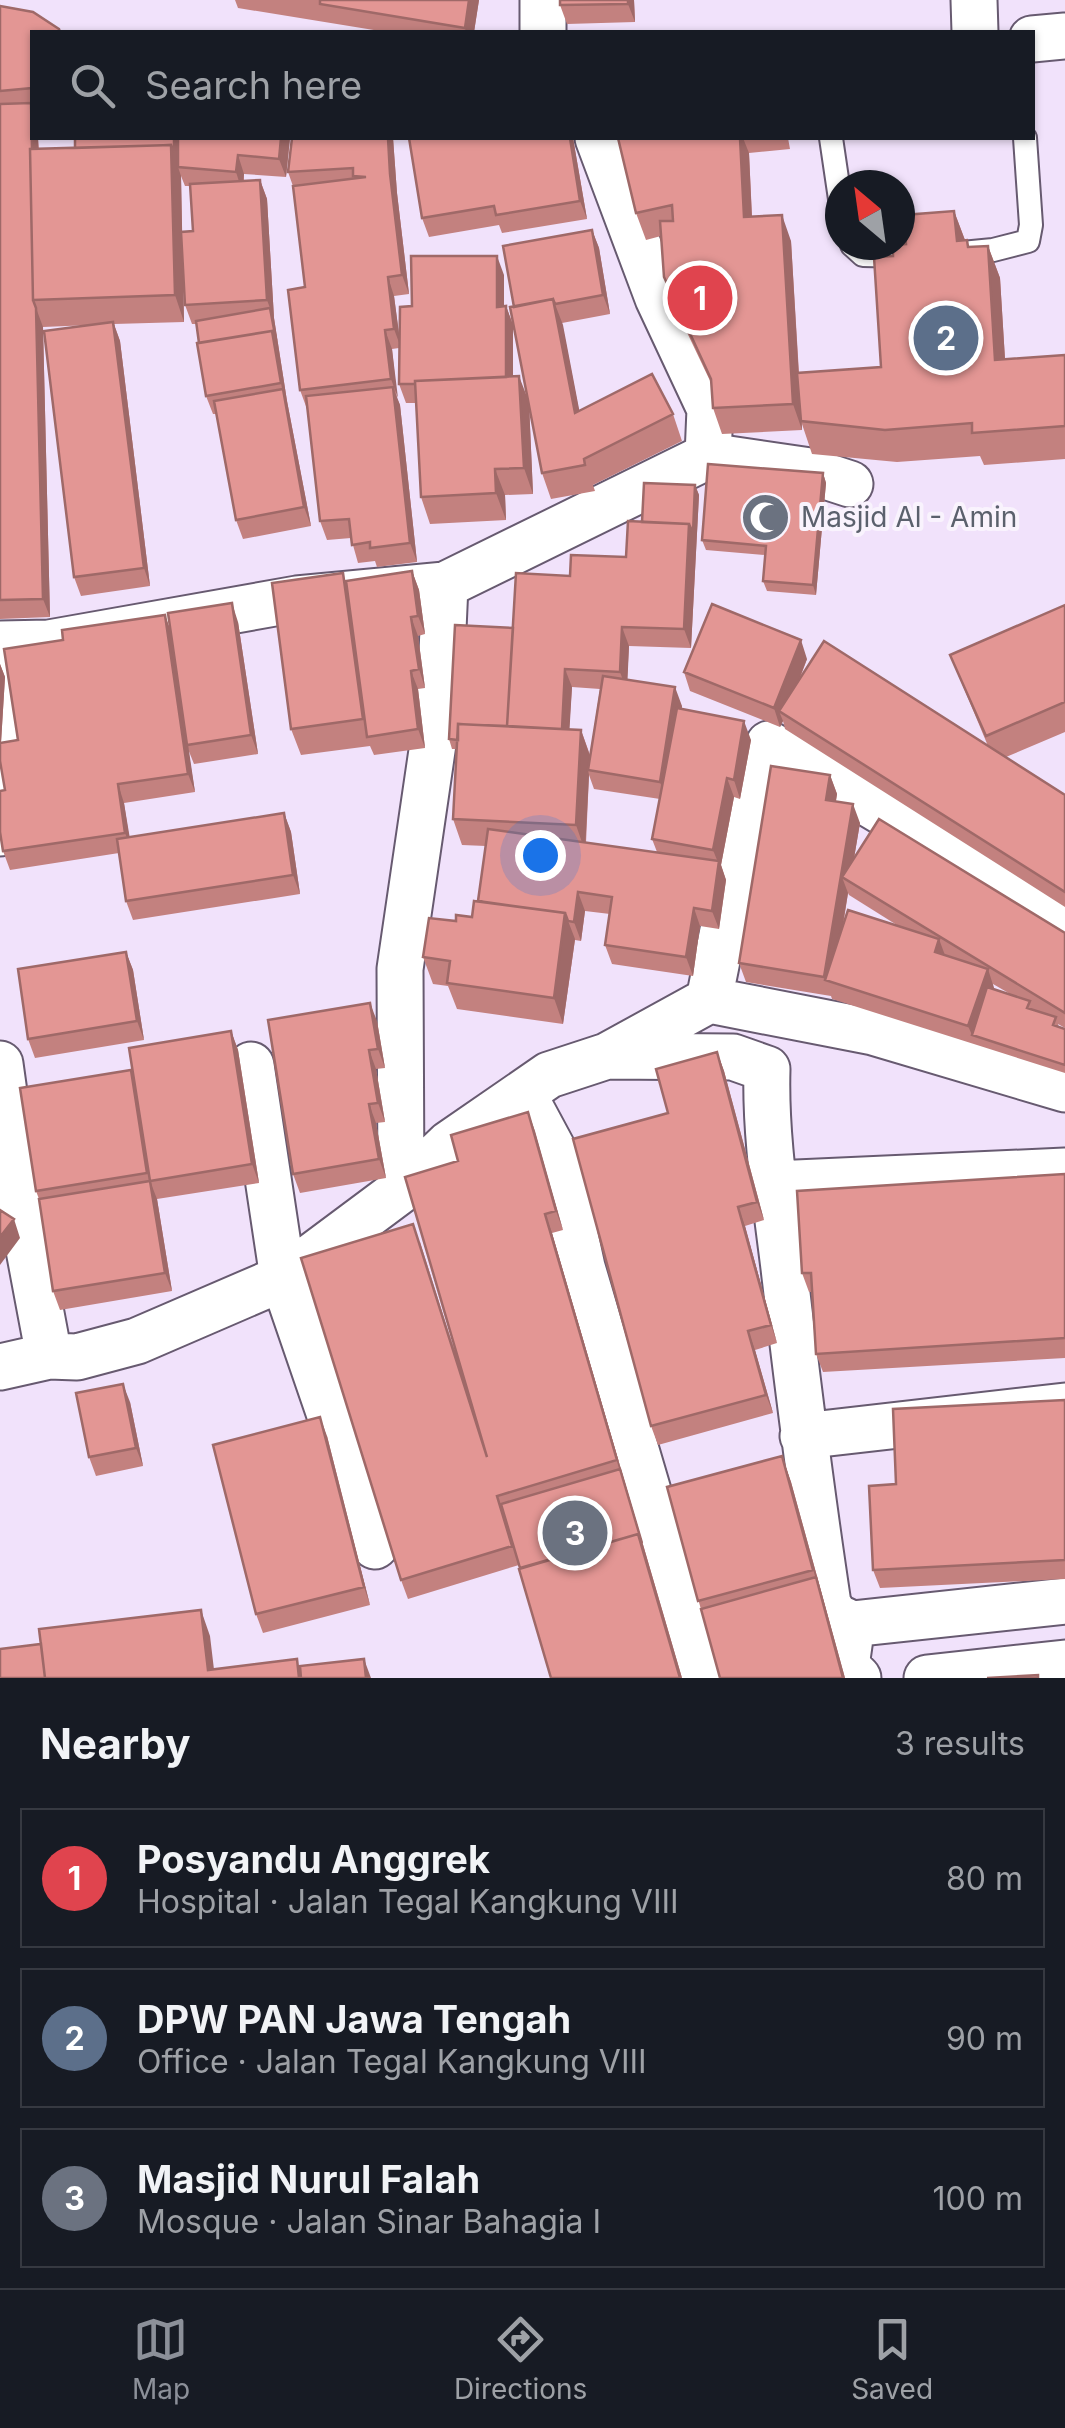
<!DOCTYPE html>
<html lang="en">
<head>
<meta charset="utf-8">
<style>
  body { margin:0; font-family:Inter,sans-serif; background:#20242c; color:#f1f3f6 }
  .compass { position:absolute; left:825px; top:170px; width:90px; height:90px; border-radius:50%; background:#171b24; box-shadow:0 2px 8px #0004; rotate:331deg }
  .you { position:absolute; left:540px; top:855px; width:35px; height:35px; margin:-25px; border:8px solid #fff; border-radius:50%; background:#1a73e8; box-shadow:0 0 0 15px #1a73e833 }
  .badge { display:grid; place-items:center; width:65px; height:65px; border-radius:50%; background:#8c9099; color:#fff; font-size:32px; font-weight:700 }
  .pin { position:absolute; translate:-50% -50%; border:5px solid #fff; box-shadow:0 2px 10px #0006 }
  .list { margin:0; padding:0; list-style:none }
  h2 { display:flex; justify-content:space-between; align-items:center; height:130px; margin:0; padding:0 40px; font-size:42px }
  h2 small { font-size:32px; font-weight:400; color:#9ea1a6 }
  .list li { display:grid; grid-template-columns:65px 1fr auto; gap:30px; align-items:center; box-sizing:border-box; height:140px; margin:0 20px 20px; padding:0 20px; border:2px solid #363941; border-radius:0px }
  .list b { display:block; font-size:38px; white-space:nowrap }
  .list p { margin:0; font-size:32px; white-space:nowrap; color:#9ea1a6 }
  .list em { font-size:32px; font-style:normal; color:#9ea1a6 }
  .icon { flex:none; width:55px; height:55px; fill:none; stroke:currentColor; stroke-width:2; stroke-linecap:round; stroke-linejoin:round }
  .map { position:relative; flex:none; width:1065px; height:1678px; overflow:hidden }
  .search { position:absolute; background:#171b24; box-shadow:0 2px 8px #0004; left:30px; right:30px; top:30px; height:110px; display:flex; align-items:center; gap:25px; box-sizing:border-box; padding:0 35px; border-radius:0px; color:#9ea1a6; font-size:38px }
  .sheet { height:610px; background:#171b24 }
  nav { display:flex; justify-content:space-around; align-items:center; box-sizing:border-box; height:140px; border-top:2px solid #363941; background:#171b24; font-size:28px; color:#9ea1a6 }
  nav a { display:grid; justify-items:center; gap:5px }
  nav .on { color:#8c9099 }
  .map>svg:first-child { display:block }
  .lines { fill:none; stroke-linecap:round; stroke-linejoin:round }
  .lane-casing { stroke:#675a70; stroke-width:26 }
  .street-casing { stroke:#675a70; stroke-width:49 }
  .lane { stroke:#fff; stroke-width:22 }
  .street { stroke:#fff; stroke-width:45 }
  .wall { fill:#c3817f; fill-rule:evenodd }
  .shaded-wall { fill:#9f6968 }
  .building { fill:#e39694; stroke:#9f6968; stroke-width:2.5 }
  .labels { text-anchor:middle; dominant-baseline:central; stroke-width:8; stroke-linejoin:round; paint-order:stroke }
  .worship-label { font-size:28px; fill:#5b616d; stroke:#f9f3fd; text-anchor:start }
</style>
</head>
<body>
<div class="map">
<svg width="1065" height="1678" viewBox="0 0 1065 1678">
  <rect width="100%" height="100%" fill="#f1e2fb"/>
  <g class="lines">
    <defs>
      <path id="lane" d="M 831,138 L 840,199
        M 852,245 L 863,255 L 905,256
        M 962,253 L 993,250 L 1028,241 L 1031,225 L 1025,138"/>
      <path id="street" d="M 974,0 L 975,32
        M 543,32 L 543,0
        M 1032,39 L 1065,36
        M 598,138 L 658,298 L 710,409 L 708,456
        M 0,644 L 49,643 L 297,599 L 445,585 L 708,456 L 810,471 L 850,484
        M 0,833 L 10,707 L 7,644
        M 709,1000 L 751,791 L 769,744 L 1065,921
        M 709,1000 L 873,1032 L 1065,1089
        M 608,1056 L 733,1057 L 767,1069 C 765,1135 776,1202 784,1268 C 797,1380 811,1492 828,1604 L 835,1616 L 852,1624
        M 0,1064 L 17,1186 L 49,1356
        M 251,1065 L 283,1278 L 375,1546
        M 523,1094 L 559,1161 L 582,1267 L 703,1678
        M 774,1184 L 1065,1171
        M 401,1190 L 400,969 L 440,696 L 445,585
        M 0,1367 L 49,1356 L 77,1357 L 137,1341 L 283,1278 L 401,1190 L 449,1144 L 549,1075 L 607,1056 L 709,1000
        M 803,1436 L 1065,1406
        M 852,1624 L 1065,1601
        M 852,1624 L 846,1666 L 858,1678
        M 927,1678 L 1065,1663"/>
    </defs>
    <!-- lane casing -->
    <use href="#lane" class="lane-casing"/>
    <!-- street casing -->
    <use href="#street" class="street-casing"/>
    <!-- lane -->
    <use href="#lane" class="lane"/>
    <!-- street -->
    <use href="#street" class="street"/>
  </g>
  <!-- wall -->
  <path class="wall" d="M 235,0 L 479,0 L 474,32 L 386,32 L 238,8 Z
    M 634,0 L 635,22 L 567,24 L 560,5 Z
    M 0,6 L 32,32 L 32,138 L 38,138 L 39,149 L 75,148 L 75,138 L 290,138 L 286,177 L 244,174 L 244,181 L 260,180 L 267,199 L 274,318 L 287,401 L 311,526 L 243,539 L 236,520 L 217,414 L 213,414 L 206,396 L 196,324 L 192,324 L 185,305 L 183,276 L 184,322 L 114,324 L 120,341 L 150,586 L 81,596 L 74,577 L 91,325 L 43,327 L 50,617 L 0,619 ZM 181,176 L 185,186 L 190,186 L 193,231 L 182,232 Z
    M 292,138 L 393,138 L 397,193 L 409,294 L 394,296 L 399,335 L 412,306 L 504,275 L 504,306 L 506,306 L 513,325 L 513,376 L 528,400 L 514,307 L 592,230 L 599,248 L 610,314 L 562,323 L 579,411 L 673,414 L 682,441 L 593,485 L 595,491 L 551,499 L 542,473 L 529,405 L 533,494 L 505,495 L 506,520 L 430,524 L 421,497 L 416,403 L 406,403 L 399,384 L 399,348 L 392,349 L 397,398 L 400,405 L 417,562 L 377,567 L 375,561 L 358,563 L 351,538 L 327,540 L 320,521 L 307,409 L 300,390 L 305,287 L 294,189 L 288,172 Z
    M 409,138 L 573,138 L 587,219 L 502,233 L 499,225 L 429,237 L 422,218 Z
    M 618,138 L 788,138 L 790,149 L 749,153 L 752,216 L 791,241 L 799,373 L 881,367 L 893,256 L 906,244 L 954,211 L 965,240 L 970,247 L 988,246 L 1000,278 L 1005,359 L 1065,355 L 1065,459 L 984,465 L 980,456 L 897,462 L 812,454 L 802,424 L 802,430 L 722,434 L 713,408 L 712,385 L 673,303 L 664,277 L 661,236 L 646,240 L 636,213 Z
    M 823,473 L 826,483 L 816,595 L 767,591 L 763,581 L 765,555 L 706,550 L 702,540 Z
    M 695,485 L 699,495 L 691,648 L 629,646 L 627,680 L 682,706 L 682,709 L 751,740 L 740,799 L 734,797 L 721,865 L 726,880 L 719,929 L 700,926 L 693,976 L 612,964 L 605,945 L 610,914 L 585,911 L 581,941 L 575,940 L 563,1024 L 457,1009 L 448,986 L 433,984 L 423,957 L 456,921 L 472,917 L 478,901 L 486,846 L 462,845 L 453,819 L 457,749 L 452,749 L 449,739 L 513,628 L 570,576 L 626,557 L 642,522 ZM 572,687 L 600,689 L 590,755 L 581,730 L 569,729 ZM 589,775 L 594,789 L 660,799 L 652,839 L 657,852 L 586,843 Z
    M 412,571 L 419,590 L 425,634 L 418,636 L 425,688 L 418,689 L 425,748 L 374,755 L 370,746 L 301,755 L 291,729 L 346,581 Z
    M 1065,605 L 1065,732 L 1006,757 L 1065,795 L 1065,907 L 785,729 L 783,721 L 780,727 L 690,691 L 684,672 L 807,659 L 800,678 L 988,746 L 950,655 Z
    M 165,615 L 170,631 L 238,622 L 258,754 L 194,764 L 188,749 L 195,792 L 124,803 L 129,837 L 284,813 L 291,832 L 300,894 L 133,920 L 126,901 L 119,853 L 10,870 L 3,851 L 5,790 L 0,761 L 0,664 L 5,677 L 1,743 L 18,740 L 63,640 Z
    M 830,775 L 837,794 L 836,801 L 860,823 L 854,858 L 1065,933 L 1065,1028 L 1058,1024 L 1059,1027 L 1065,1029 L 1065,1073 L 832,999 L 831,996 L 746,982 L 739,963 ZM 848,893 L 849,895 L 900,927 L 843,926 ZM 993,984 L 1012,995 L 994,990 Z
    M 126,952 L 133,970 L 144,1040 L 35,1058 L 28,1039 Z
    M 377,1021 L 385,1068 L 376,1069 L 385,1122 L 376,1123 L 386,1178 L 300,1193 L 293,1174 Z
    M 231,1031 L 238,1050 L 259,1183 L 157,1199 L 172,1291 L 60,1310 L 53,1291 L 39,1199 L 36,1191 Z
    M 717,1052 L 724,1071 L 764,1220 L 745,1226 L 777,1343 L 755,1350 L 773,1413 L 658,1445 L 651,1426 L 668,1113 Z
    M 528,1112 L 563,1230 L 552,1233 L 682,1678 L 519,1565 L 408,1599 L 401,1580 L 420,1242 L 476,1419 L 458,1161 Z
    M 1065,1174 L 1065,1358 L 823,1372 L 816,1354 L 812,1292 L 809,1292 L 802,1273 Z
    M 1065,1400 L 1065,1579 L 880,1588 L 873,1570 L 896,1484 Z
    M 130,1402 L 143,1466 L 96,1476 L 89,1457 Z
    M 327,1436 L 370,1605 L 263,1633 L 256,1614 Z
    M 782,1456 L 791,1482 L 845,1678 L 720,1678 L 667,1487 Z"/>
  <!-- shaded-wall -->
  <path class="shaded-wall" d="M 469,0 L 479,0 L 474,32 L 466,32 L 465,28 Z
    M 628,0 L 634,0 L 635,22 L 628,4 Z
    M 31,103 L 32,138 L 38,138 L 42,300 L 36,300 Z
    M 174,138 L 180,138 L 178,167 L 181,176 L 184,322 L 175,295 L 171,145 Z
    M 281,138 L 290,138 L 286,177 L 279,159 Z
    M 388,138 L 393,138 L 397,193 L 409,294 L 402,275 L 390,174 Z
    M 570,138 L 573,138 L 587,219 L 580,201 Z
    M 740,138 L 743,138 L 749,153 L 753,243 L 744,217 Z
    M 238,155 L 244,174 L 242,191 L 236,172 Z
    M 260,180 L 267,199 L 274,318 L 287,401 L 311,526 L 304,507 L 281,383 L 270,308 L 267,300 Z
    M 954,211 L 966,243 L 957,241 Z
    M 782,215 L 791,241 L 802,430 L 793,404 Z
    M 592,230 L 599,248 L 610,314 L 603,295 Z
    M 988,246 L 1000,278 L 1007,392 L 995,360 Z
    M 497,256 L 504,275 L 504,326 L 497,307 Z
    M 388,277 L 394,296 L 401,348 L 394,329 Z
    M 553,299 L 563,325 L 585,440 L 575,413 Z
    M 506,306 L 513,325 L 513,403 L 506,384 Z
    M 36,308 L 43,327 L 50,617 L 43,599 Z
    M 113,322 L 120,341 L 150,586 L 144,568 Z
    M 385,330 L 392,349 L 398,398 L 391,379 Z
    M 519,376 L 529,402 L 533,494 L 524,468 Z
    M 393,387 L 400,405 L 417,562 L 410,543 Z
    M 495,469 L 505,495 L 506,520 L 496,493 Z
    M 823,473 L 826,483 L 816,595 L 813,585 Z
    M 695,485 L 699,495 L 691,648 L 684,629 L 689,524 Z
    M 412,571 L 419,590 L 425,634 L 418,616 Z
    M 232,603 L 238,622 L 258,754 L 251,735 Z
    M 165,615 L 172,634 L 195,792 L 188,774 Z
    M 411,617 L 418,636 L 425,688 L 419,669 Z
    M 622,627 L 629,646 L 627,691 L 620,672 Z
    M 801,640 L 807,659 L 785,715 L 779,711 L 783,721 L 780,727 L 774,708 Z
    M 0,664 L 5,677 L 0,759 Z
    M 565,669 L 572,687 L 568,755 L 561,736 Z
    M 411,671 L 418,689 L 425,748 L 418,729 Z
    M 675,687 L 682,706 L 667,800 L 660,782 Z
    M 744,721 L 751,740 L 740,799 L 734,780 Z
    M 581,730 L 590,756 L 588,770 L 589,775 L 585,851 L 576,825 Z
    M 830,775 L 837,794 L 833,818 L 826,800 Z
    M 727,778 L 734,797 L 721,865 L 726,880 L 719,929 L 712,911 L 719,865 L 713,850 Z
    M 118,784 L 124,803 L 132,851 L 125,833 Z
    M 853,804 L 860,823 L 850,882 L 842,877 L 848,893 L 833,983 L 826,980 L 824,977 Z
    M 284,813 L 291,832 L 300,894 L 293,875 Z
    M 578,892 L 585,911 L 581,941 L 574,922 Z
    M 694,908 L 700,926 L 693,976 L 686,957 Z
    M 565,913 L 575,939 L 563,1024 L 554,998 Z
    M 939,939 L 946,958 L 935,952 Z
    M 126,952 L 133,970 L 144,1040 L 137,1021 Z
    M 988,969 L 994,988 L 978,1037 L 972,1035 L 968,1026 Z
    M 370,1003 L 377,1021 L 385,1068 L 378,1049 Z
    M 231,1031 L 238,1050 L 259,1183 L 252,1164 Z
    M 369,1050 L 376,1069 L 385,1122 L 378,1103 Z
    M 717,1052 L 724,1071 L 764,1220 L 757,1202 Z
    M 369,1104 L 376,1123 L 386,1178 L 379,1159 Z
    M 528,1112 L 535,1131 L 563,1230 L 556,1211 Z
    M 150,1181 L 157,1199 L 172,1291 L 165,1273 Z
    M 738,1207 L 745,1226 L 777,1343 L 771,1325 Z
    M 545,1214 L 552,1233 L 682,1678 L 680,1678 Z
    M 14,1219 L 20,1238 L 0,1265 L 0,1237 Z
    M 748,1331 L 755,1350 L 773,1413 L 766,1395 Z
    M 123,1384 L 130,1402 L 143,1466 L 136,1448 Z
    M 320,1417 L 327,1436 L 370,1605 L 364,1587 Z
    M 782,1456 L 791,1482 L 845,1678 L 843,1678 Z
    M 201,1610 L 210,1636 L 215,1678 L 208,1670 Z
    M 364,1659 L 371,1678 L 366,1678 Z"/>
  <!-- building -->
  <path class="building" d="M 320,0 L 469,0 L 465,28 L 320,4 Z
    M 560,0 L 628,0 L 628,4 L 560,5 Z
    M 0,6 L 33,12 L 59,29 L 60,32 L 32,32 L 32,88 L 0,91 Z
    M 31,103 L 32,149 L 30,149 L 33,300 L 36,308 L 43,599 L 0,600 L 0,104 Z
    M 75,138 L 174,138 L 174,152 L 171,145 L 75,148 Z
    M 178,138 L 281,138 L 279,159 L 238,155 L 236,172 L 178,167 Z
    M 292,138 L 388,138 L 390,174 L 402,275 L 388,277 L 394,329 L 385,330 L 391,379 L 300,390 L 288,290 L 305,287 L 293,186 L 366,177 L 353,176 L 353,168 L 288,172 Z
    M 409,138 L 570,138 L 580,201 L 496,215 L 494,206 L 422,218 Z
    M 618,138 L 740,138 L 744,217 L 782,215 L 793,404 L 713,408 L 711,379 L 664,277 L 660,221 L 673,221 L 672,205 L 636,213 Z
    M 171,145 L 175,295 L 33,300 L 30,149 Z
    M 260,180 L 267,300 L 185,305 L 181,232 L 193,231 L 190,184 Z
    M 954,211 L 957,241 L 967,240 L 968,247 L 988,246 L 995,360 L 1065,355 L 1065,426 L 972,433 L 972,423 L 885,430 L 801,421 L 797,373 L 881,367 L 874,257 L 893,256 L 893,245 L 906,244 L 904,215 Z
    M 592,230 L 603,295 L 555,304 L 553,299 L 514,307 L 503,246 Z
    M 411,256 L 497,256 L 497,307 L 506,306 L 506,377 L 415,381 L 415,384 L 399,384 L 400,307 L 412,306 Z
    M 553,299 L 575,413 L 652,374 L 673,414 L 584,459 L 585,465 L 542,473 L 510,307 Z
    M 270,308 L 276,340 L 272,331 L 199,343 L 196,321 Z
    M 113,322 L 144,568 L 74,577 L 44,331 Z
    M 272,331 L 281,383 L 206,396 L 197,343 Z
    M 519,376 L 524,468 L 495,469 L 496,493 L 421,497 L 415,381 Z
    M 393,387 L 410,543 L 370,548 L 370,542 L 352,545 L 349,519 L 320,521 L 306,396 Z
    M 283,389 L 304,507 L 236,520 L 214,401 Z
    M 708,464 L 823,473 L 813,585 L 763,581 L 766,546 L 702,540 Z
    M 644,483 L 695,485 L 693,533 L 689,524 L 642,522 Z
    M 628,521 L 689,524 L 684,629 L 622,627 L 620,672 L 565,669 L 562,729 L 507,726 L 516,573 L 570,576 L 571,555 L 626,557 Z
    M 412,571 L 418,616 L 411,617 L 419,669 L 411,671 L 418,729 L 367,737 L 346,581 Z
    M 343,573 L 363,719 L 291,729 L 272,583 Z
    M 232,603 L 251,735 L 187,745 L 168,613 Z
    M 712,604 L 801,640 L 774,708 L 684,672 Z
    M 1065,605 L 1065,702 L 986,736 L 950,655 Z
    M 165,615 L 188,774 L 118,784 L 125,833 L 3,851 L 0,832 L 0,791 L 5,790 L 0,761 L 0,743 L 18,740 L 4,649 L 63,640 L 62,630 Z
    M 455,625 L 513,628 L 507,726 L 458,724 L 458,740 L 449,739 Z
    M 824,641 L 1065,795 L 1065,892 L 779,711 Z
    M 603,676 L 675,687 L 660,782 L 588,770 Z
    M 677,708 L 744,721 L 734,780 L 727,778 L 713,850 L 652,839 Z
    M 458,724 L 581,730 L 576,825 L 453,819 Z
    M 771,766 L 830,775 L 826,800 L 853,804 L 824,977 L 739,963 Z
    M 284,813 L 293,875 L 126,901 L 117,839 Z
    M 879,819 L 1065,933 L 1065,1013 L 842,877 Z
    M 488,829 L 719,861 L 712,911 L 694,908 L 686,957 L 605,945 L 612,897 L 578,892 L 574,922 L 568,921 L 565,913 L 478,901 Z
    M 474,901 L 565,913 L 554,998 L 447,983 L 450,961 L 423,957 L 429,918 L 456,921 L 456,915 L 472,917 Z
    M 848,910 L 939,939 L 935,952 L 988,969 L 968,1026 L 825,980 Z
    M 126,952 L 137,1021 L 28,1039 L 18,969 Z
    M 987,987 L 1030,1001 L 1027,1008 L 1056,1017 L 1053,1025 L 1065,1029 L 1065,1065 L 972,1035 Z
    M 370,1003 L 378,1049 L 369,1050 L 378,1103 L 369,1104 L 379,1159 L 293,1174 L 268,1020 Z
    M 231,1031 L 252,1164 L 150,1181 L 129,1048 Z
    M 717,1052 L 757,1202 L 738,1207 L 771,1325 L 748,1331 L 766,1395 L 651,1426 L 573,1139 L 668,1113 L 656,1069 Z
    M 131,1070 L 147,1173 L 36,1191 L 20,1088 Z
    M 528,1112 L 556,1211 L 545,1214 L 617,1460 L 497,1496 L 512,1546 L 401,1580 L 301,1258 L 413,1224 L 487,1457 L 405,1177 L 458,1161 L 451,1135 Z
    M 1065,1174 L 1065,1338 L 816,1354 L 811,1273 L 802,1273 L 797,1191 Z
    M 150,1181 L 165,1273 L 53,1291 L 39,1199 Z
    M 0,1210 L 14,1219 L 0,1237 Z
    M 123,1384 L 136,1448 L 89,1457 L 76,1393 Z
    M 1065,1400 L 1065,1560 L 873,1570 L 869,1486 L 896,1484 L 893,1409 Z
    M 320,1417 L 364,1587 L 256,1614 L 213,1445 Z
    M 782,1456 L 813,1570 L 698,1601 L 667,1487 Z
    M 620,1469 L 642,1543 L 638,1534 L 520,1568 L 501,1504 Z
    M 638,1534 L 680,1678 L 551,1678 L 519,1569 Z
    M 816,1577 L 843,1678 L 720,1678 L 701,1609 Z
    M 201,1610 L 208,1670 L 297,1659 L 299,1678 L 45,1678 L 39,1629 Z
    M 41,1644 L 45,1678 L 0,1678 L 0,1649 Z
    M 364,1659 L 366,1678 L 301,1678 L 300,1666 Z
    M 1038,1675 L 1038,1678 L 987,1678 Z"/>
  <!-- icons -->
  <defs>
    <symbol id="mosque-disc" viewBox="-11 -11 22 22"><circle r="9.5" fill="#6b7280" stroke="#f9f3fd"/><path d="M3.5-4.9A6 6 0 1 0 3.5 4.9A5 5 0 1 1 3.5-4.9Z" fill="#fff"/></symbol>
  </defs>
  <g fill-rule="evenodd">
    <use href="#mosque-disc" x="738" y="490" width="55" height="55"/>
  </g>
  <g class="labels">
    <!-- worship labels -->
    <g class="worship-label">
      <text x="801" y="517">Masjid Al - Amin</text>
    </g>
  </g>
</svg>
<svg class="compass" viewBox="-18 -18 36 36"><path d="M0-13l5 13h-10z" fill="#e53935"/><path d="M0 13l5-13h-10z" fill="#9ea1a6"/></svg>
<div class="you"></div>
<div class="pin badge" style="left:700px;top:298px;background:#e0444e">1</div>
<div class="pin badge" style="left:946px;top:338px;background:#5c6f8a">2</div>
<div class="pin badge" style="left:575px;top:1533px;background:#6b7280">3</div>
<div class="search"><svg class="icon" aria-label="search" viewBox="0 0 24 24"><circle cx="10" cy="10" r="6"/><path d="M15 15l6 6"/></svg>Search here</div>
</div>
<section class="sheet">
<h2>Nearby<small>3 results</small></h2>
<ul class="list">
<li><span class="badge" style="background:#e0444e">1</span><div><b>Posyandu Anggrek</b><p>Hospital · Jalan Tegal Kangkung VIII</p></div><em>80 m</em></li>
<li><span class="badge" style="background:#5c6f8a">2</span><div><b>DPW PAN Jawa Tengah</b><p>Office · Jalan Tegal Kangkung VIII</p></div><em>90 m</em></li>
<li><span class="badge" style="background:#6b7280">3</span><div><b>Masjid Nurul Falah</b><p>Mosque · Jalan Sinar Bahagia I</p></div><em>100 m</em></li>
</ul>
</section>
<nav>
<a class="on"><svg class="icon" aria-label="map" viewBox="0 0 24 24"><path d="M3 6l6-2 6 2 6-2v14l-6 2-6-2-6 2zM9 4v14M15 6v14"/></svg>Map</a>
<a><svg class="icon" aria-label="directions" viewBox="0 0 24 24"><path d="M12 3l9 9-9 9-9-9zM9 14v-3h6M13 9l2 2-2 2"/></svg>Directions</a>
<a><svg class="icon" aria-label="saved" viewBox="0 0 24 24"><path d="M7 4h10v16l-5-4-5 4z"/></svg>Saved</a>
</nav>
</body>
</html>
